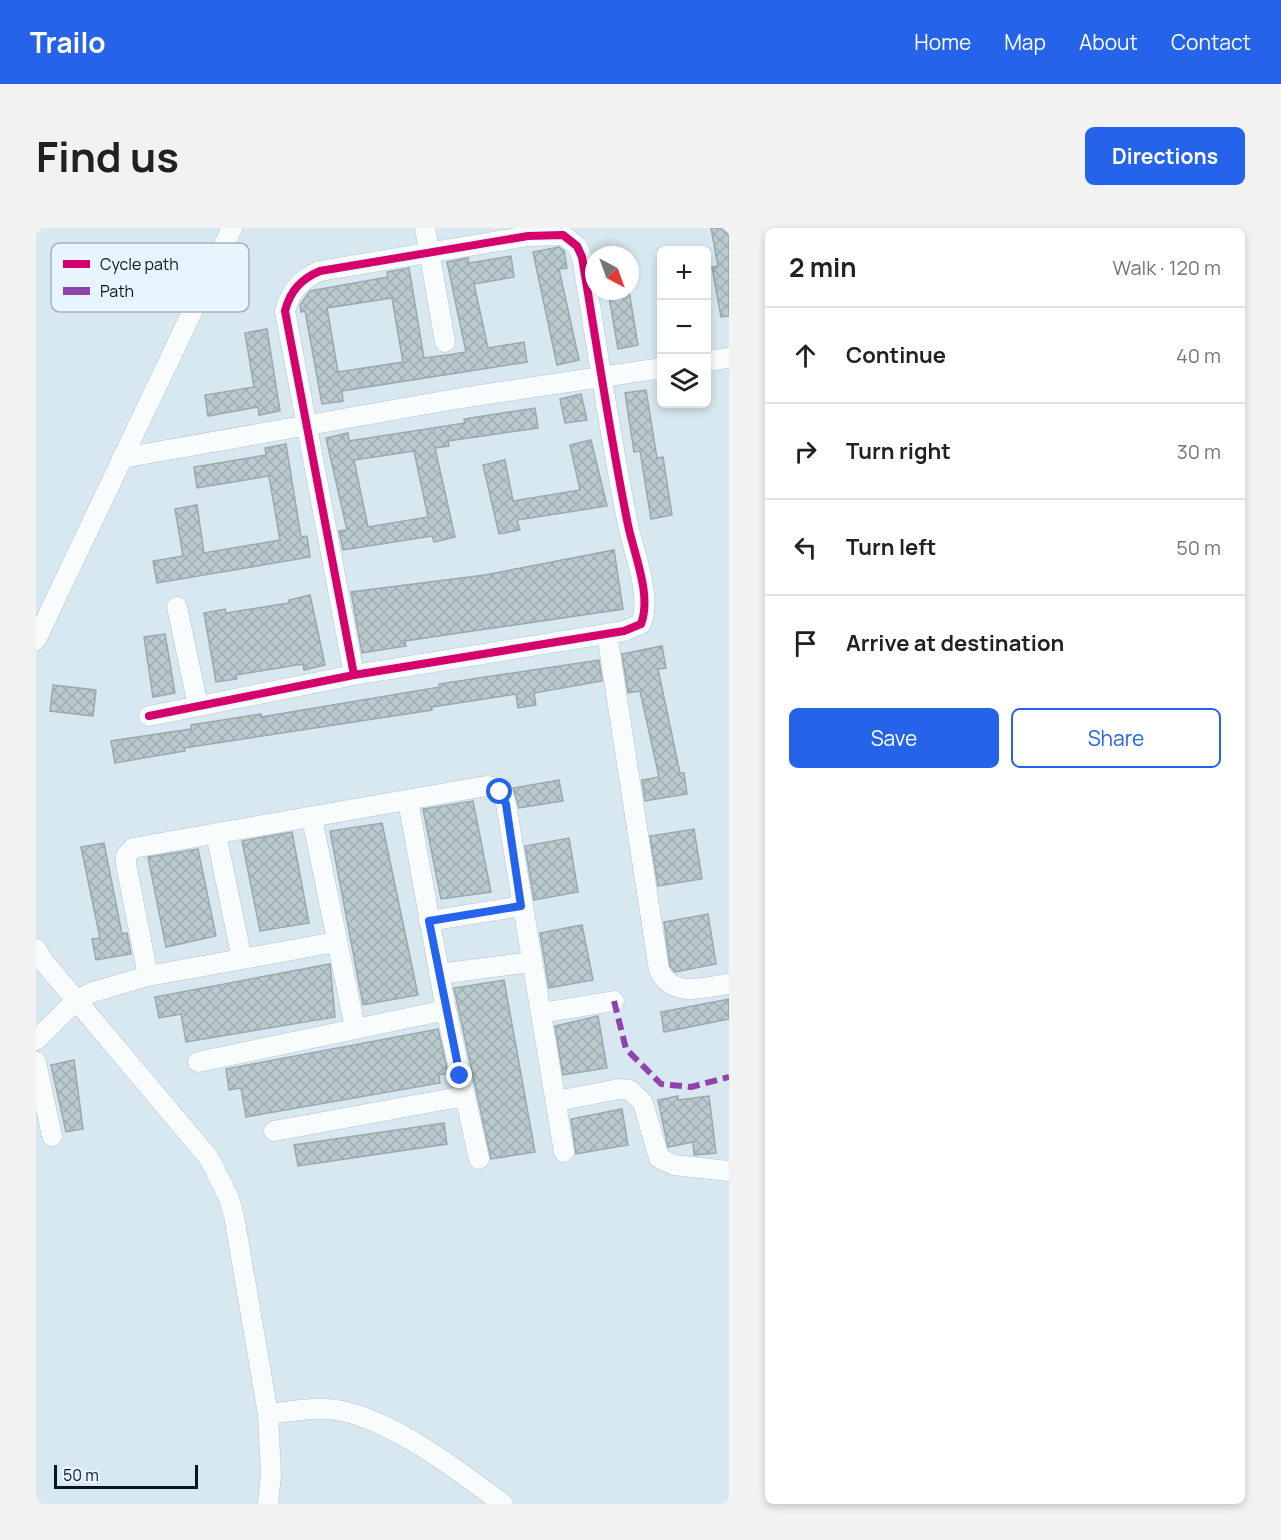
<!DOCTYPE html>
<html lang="en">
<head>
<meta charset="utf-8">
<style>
  body { margin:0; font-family:Manrope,sans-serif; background:#f2f2f2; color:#202124 }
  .controls { position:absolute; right:18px; top:18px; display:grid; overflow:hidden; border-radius:9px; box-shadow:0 3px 9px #0003 }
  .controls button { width:54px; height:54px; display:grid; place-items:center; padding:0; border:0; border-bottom:2px solid #e0e0e0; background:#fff; color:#202124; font:30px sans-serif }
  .compass { position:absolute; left:549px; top:18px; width:54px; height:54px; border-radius:50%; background:#fff; box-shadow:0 3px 9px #0003; rotate:139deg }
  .scale { position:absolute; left:18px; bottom:15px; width:144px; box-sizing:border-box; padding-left:6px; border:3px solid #08171d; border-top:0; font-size:16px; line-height:21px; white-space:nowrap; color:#08171d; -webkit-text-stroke:4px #e7f6fe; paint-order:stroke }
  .stop { position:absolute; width:18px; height:18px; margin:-14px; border:4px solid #2563eb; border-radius:50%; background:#fff }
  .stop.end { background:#2563eb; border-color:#fff; box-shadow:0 2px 6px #0008 }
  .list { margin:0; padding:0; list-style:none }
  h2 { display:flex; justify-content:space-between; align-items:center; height:78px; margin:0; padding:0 24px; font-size:26px }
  h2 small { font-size:20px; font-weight:400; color:#757577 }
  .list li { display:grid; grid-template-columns:39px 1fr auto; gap:18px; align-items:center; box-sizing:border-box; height:96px; padding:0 24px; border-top:2px solid #e0e0e0 }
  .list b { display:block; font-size:22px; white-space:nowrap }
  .list em { font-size:20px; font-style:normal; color:#757577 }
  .actions { display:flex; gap:12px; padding:18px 24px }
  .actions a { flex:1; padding:14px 0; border:2px solid #2563eb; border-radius:9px; text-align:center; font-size:21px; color:#2563eb }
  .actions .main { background:#2563eb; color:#fff }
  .icon { flex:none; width:33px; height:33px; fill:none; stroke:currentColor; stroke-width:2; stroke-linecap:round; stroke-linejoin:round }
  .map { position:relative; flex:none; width:693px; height:1276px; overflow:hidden; border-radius:9px }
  header { display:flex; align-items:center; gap:36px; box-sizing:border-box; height:84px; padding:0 30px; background:#2563eb; color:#fff }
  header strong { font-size:28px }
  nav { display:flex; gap:33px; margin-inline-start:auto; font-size:21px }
  .intro { display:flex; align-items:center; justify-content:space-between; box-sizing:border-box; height:144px; padding:0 36px }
  h1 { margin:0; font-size:42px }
  .button { padding:15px 27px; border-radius:9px; background:#2563eb; color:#fff; font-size:21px; font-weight:700 }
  main { display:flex; gap:36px; padding:0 36px }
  aside { flex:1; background:#fff; border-radius:9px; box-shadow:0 3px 9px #0003 }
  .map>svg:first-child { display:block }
  .building { fill:url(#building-cross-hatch); stroke:#9aa9ad; stroke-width:1.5; fill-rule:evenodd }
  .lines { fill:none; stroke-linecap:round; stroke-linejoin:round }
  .minor-casing { stroke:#b6c4cb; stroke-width:21 }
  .minor { stroke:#f9fcfd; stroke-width:20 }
  .quiet { stroke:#8e44ad; stroke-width:6; stroke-dasharray:12 6; stroke-linecap:butt }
  .cycleway-casing { stroke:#e7f6fe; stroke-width:11 }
  .cycleway { stroke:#d6006c; stroke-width:8 }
  .route { stroke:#2563eb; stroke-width:8 }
  .key { fill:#e7f6fe; stroke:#a4b3ba; stroke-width:1.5 }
  .key-label { font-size:16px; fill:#08171d }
</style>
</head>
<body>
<header>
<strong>Trailo</strong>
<nav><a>Home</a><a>Map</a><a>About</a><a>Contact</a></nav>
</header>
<div class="intro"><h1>Find us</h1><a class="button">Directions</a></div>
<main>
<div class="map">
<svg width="693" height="1276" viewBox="0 0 693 1276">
  <defs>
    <pattern id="building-cross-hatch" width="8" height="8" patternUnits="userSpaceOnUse" patternTransform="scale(1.5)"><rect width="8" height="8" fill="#bacace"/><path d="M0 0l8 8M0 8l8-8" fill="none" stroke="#9eadb0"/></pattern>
  </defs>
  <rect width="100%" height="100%" fill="#d8e8f0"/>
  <!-- building -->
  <path class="building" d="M 675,0 L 693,0 L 693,88 L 685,89 L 676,39 L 682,38 Z
    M 523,19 L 528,23 L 531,40 L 523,41 L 543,132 L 521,137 L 497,24 Z
    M 475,28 L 478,49 L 438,56 L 452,120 L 488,114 L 491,134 L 306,163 L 307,173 L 286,176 L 269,83 L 265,84 L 264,77 L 274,63 L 352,49 L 351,44 L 373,40 L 388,130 L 418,126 L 430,124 L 411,34 L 432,30 L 433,35 ZM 356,70 L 367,134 L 302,144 L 291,80 Z
    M 572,63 L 593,63 L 602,117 L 582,121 Z
    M 231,101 L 244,183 L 223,187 L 222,179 L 172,188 L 169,167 L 218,159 L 209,105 Z
    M 610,162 L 621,230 L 627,229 L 636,287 L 615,291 L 604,223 L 598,224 L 589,165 Z
    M 545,166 L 551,192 L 529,195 L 524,171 Z
    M 499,180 L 502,200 L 412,213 L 413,218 L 399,220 L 419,309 L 398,314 L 396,308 L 307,322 L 303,303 L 311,302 L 290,210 L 312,205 L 313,213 L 429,195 L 428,191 ZM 378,223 L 392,289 L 332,299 L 318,232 Z
    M 555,212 L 571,278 L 481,292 L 484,302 L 463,306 L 447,237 L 469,232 L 477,273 L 544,262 L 534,217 Z
    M 250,216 L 265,309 L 271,308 L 274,329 L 121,355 L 117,333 L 147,328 L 139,281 L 161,277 L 168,325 L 244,312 L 233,248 L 161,260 L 158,239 L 230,227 L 229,220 Z
    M 578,322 L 587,381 L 369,413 L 370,418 L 326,425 L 315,364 L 449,347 Z
    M 274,367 L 289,437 L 268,442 L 267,436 L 200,447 L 201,451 L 180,454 L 168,385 L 189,381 L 190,385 L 253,375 L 253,372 Z
    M 129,406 L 139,465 L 117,469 L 108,409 Z
    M 626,418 L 630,440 L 622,441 L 644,545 L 648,545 L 651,566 L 609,573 L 606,552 L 623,549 L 604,463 L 592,465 L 586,426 Z
    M 563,432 L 566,453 L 498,465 L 500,477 L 482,480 L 480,466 L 396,479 L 396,482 L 148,520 L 149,523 L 79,535 L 75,513 L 155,501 L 155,497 L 225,486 L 225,489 L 404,459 L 403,456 Z
    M 17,457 L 60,462 L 57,488 L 14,483 Z
    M 523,552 L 527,573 L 483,580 L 477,560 Z
    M 437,573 L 455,664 L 405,671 L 387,581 Z
    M 346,595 L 382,767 L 327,777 L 294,603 Z
    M 658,601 L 666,651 L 622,658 L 614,608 Z
    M 256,604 L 273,695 L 224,703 L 206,613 Z
    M 533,610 L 542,664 L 498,672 L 489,618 Z
    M 68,615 L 86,706 L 91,705 L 95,726 L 60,732 L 56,711 L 64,710 L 45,619 Z
    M 162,621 L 180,708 L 130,719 L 112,629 Z
    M 672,686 L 680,736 L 639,744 L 634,738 L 628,694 Z
    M 546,697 L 557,752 L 513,760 L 504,705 Z
    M 294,736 L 299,789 L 150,814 L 145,786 L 123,790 L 119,769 Z
    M 468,752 L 499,924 L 455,931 L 418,760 Z
    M 693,771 L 693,791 L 628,804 L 625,784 Z
    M 562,788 L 571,840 L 527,847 L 519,798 Z
    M 402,801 L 412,845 L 403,847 L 404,855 L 210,889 L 205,860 L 193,862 L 190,841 Z
    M 38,832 L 47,901 L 30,904 L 15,837 Z
    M 642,868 L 642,872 L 673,868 L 680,925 L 658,927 L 657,914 L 632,919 L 622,872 Z
    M 586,881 L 592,917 L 540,926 L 535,891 Z
    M 408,895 L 411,916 L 262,938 L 258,917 Z"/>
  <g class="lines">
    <defs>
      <path id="minor" d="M 389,0 L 409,114
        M 670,133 L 693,130
        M 86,230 L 425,170 L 626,140
        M 141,379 L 162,478
        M 571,406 L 623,742 C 637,771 667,759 693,756
        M 0,412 L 196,0
        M 113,488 L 318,447 L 588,403 L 605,396 C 616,367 598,326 592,297 C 574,208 561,118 546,29 L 541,18 L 527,7 L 492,8 L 284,43 C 265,51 254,63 249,83 L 318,447
        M 372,573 L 410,782 L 443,931
        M 276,590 L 319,800
        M 180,606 L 206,731
        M 393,693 L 485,678
        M 0,721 L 8,734 L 173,930 L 193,970 L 198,988 L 232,1186 L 235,1246 L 232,1276
        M 403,746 L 495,734
        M 112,748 L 90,636 L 90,628 L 97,620 L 450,558 C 462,559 468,565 470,576 L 528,924
        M 505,785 L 578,773
        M 0,812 L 40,773 L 57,764 L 112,748 L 300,714
        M 0,834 L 16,908
        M 162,834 L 410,782
        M 521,873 L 583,861 L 594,862 L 607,875 L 623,930 L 638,937 L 693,943
        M 238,903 L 429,868
        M 232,1186 C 254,1184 278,1178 300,1182 C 352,1189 425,1244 467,1276"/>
    </defs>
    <!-- minor casing -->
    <use href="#minor" class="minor-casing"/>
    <!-- minor -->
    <use href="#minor" class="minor"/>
    <!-- quiet -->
    <path class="quiet" d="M 578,773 L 590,821 L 625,856 L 655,859 L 693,849"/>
    <defs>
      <path id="cycleway" d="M 113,488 L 318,447 L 588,403 L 605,396 C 616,367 598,326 592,297 C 574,208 561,118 546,29 L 541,18 L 527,7 L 492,8 L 284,43 C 265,51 254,63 249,83 L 318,447"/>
    </defs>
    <!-- cycleway casing -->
    <use href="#cycleway" class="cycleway-casing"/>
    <!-- cycleway -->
    <use href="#cycleway" class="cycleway"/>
  </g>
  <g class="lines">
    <!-- route -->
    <path class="route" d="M 424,848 L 393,693 L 485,678 L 470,576 L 464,564"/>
  </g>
  <!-- legend -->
  <rect x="15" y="15" width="198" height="69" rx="9" class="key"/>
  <rect x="27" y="32" width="27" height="8" fill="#d6006c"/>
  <rect x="27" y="59" width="27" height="8" fill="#8e44ad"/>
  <g class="key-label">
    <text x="64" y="42">Cycle path</text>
    <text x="64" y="69">Path</text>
  </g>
</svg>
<div class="controls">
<button>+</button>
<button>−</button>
<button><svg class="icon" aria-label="layers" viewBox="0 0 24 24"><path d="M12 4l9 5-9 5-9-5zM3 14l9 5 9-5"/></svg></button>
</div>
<svg class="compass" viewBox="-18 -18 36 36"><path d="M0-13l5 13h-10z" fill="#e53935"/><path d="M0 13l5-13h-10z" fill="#757577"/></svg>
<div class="scale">50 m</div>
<div class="stop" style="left:464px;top:564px"></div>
<div class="stop end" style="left:424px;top:848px"></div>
</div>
<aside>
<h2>2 min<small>Walk · 120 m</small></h2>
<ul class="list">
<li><svg class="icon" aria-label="ahead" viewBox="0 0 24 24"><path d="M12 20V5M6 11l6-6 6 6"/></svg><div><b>Continue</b></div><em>40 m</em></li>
<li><svg class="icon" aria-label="right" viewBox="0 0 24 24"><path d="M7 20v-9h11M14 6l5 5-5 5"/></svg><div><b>Turn right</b></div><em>30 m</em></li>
<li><svg class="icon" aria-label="left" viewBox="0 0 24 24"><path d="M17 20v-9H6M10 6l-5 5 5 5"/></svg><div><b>Turn left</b></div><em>50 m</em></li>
<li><svg class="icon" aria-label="arrive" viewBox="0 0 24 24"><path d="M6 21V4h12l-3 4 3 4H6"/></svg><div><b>Arrive at destination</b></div></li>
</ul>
<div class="actions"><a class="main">Save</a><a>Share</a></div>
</aside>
</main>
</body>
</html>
